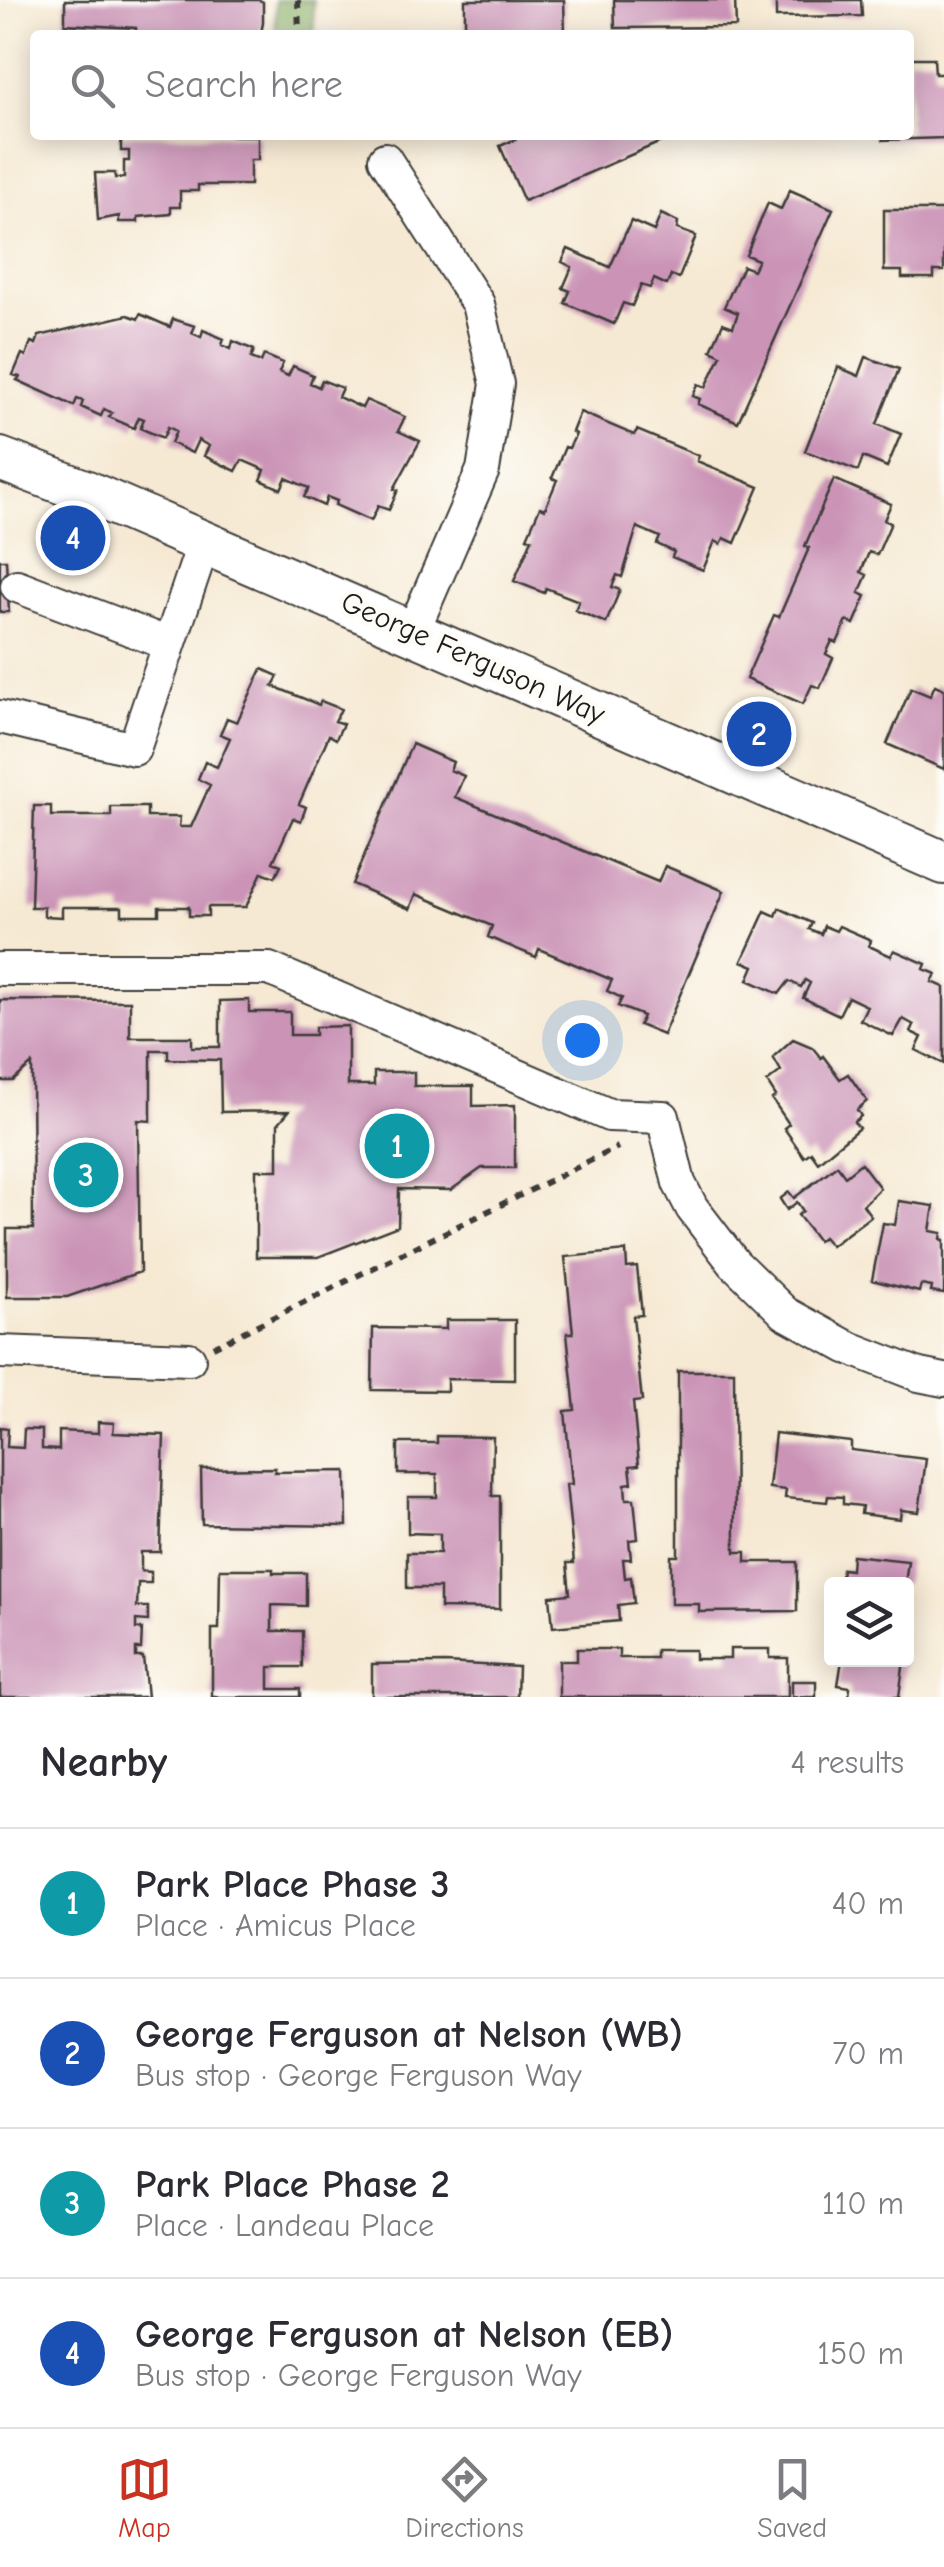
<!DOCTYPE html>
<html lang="en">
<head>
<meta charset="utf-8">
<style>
  body { margin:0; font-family:"Comic Neue",sans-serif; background:#f7f7f7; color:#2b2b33 }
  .controls { position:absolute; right:30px; bottom:30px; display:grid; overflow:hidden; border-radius:10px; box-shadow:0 5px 25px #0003 }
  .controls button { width:90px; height:90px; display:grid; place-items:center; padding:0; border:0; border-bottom:2px solid #e1e1e2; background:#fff; color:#2b2b33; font:50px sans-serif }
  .you { position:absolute; left:582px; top:1040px; width:35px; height:35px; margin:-25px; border:8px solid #fff; border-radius:50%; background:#1a73e8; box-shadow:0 0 0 15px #1a73e833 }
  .badge { display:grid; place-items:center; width:65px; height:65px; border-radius:50%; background:#c8321e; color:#fff; font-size:32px; font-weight:700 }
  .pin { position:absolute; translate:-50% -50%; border:5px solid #fff; box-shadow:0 2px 10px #0006 }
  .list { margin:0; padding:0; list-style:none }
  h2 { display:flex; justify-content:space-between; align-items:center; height:130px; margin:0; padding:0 40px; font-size:42px }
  h2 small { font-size:32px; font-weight:400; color:#7c7c81 }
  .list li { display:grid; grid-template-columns:65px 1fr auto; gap:30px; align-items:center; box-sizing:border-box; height:150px; padding:0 40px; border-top:2px solid #e1e1e2 }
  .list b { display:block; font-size:38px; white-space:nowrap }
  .list p { margin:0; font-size:32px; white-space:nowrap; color:#7c7c81 }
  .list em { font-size:32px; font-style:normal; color:#7c7c81 }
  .icon { flex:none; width:55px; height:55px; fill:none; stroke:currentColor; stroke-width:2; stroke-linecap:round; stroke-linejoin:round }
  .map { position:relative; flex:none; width:944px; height:1697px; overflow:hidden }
  .search { position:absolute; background:#fff; box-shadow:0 5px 25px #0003; left:30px; right:30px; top:30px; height:110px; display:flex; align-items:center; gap:25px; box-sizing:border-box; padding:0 35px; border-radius:10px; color:#7c7c81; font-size:38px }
  .sheet { height:730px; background:#fff }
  nav { display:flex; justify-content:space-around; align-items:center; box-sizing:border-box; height:140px; border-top:2px solid #e1e1e2; background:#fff; font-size:28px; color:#7c7c81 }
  nav a { display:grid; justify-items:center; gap:5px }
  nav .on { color:#c8321e }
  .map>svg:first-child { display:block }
  .forest { fill:#86ac62; stroke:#51643f; stroke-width:2.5 }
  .building { fill:#cb94b7 }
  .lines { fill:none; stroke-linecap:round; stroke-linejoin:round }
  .minor-casing { stroke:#3d3b37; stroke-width:36 }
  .major-casing { stroke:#3d3b37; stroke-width:46 }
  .path { stroke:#3d3b37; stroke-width:6; stroke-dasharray:8 8; stroke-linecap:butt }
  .minor { stroke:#fff; stroke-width:32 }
  .major { stroke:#fff; stroke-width:42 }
  .labels { text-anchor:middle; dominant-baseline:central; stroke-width:9; stroke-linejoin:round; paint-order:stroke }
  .street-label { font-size:30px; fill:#1c1c1c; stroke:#fdfcf7 }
</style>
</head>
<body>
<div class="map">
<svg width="944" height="1697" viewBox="0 0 944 1697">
  <rect width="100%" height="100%" fill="#fdfcf7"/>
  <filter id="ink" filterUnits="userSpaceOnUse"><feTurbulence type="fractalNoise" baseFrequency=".01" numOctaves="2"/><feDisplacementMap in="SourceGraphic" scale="20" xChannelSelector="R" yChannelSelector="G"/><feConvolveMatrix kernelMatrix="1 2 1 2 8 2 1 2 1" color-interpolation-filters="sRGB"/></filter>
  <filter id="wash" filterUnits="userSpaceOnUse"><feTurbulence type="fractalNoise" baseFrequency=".0048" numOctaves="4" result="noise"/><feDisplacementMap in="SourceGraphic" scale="40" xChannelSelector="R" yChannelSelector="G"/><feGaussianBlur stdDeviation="2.25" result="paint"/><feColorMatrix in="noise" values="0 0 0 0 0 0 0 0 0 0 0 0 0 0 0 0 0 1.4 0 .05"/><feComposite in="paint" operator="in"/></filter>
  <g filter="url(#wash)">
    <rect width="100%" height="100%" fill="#f6e9d3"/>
    <!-- forest -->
    <path class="forest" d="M 275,0 L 313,0 L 314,35 L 276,35 Z"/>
    <g id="blocks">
      <!-- building -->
      <path class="building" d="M 65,0 L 259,0 L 263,2 L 263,23 L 261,33 L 246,35 L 136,35 L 136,28 L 65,24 Z
        M 465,0 L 564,0 L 565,35 L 465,35 Z
        M 614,0 L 735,0 L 736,27 L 615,28 Z
        M 776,0 L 861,0 L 862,16 L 776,17 Z
        M 909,58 L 934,58 L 935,74 L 944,74 L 944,138 L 883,140 L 882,135 L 909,135 Z
        M 121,135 L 258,136 L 258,160 L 250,160 L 250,185 L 198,185 L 198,191 L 180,191 L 180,207 L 171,207 L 171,214 L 138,217 L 138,222 L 119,222 L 119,216 L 98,220 L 95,173 L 115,173 L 115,178 L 124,178 L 124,161 L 129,161 L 129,151 L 121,151 Z
        M 525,135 L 677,135 L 524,201 L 500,146 Z
        M 790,190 L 833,209 L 738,422 L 698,404 L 700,399 L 693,396 L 698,384 L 706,387 L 721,355 L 711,350 L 723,323 L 733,327 L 738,313 L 724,307 L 743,266 L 753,270 L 758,260 L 746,255 L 768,203 L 781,209 Z
        M 884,210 L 944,210 L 944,271 L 934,271 L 934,278 L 902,278 L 902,271 L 884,271 Z
        M 661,214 L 678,222 L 677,229 L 696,236 L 679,278 L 671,275 L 667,285 L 654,279 L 650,288 L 641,285 L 632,306 L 623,303 L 614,324 L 565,303 L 570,291 L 563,288 L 572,267 L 562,262 L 568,249 L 610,267 L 631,221 L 654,231 Z
        M 140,314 L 170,327 L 173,319 L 195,326 L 192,333 L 201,337 L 203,330 L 224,339 L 222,345 L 231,349 L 233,341 L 254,350 L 251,358 L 261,362 L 264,355 L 283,363 L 279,372 L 288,376 L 293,366 L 313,375 L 310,383 L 319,387 L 322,380 L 342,388 L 338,397 L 362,408 L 366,400 L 405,417 L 398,431 L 420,441 L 394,489 L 398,490 L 389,510 L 378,506 L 371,521 L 335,505 L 337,501 L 327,497 L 324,506 L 304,497 L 309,488 L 286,478 L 281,489 L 261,480 L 265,470 L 242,460 L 236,471 L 204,456 L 209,446 L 198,440 L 192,453 L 171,443 L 176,431 L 168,427 L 163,438 L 140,428 L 144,419 L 139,417 L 134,428 L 109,417 L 112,413 L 104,409 L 101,416 L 81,407 L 83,401 L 77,399 L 74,406 L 17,380 L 20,377 L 13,375 L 22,354 L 26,356 L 31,342 L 36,344 L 39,336 L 128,315 L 138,319 Z
        M 866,357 L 899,369 L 877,424 L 901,434 L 887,467 L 863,457 L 858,471 L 805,451 L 838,367 L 859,376 Z
        M 580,412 L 634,435 L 637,430 L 699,456 L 697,461 L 759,487 L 735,543 L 724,538 L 721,544 L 715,541 L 703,570 L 672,557 L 674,552 L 657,544 L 660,537 L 637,527 L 622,577 L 617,575 L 612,587 L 620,590 L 606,623 L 575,610 L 579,601 L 546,588 L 544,593 L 514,581 L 532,539 L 527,537 L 540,507 L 545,509 L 557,480 L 552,478 L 565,447 L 569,448 L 576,434 L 572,432 Z
        M 834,479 L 891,504 L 884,520 L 891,523 L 877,555 L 869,552 L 861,572 L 867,575 L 859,593 L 866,596 L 854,624 L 847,621 L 837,643 L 832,641 L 826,654 L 833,658 L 820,688 L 812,685 L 803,704 L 746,679 L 774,615 L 779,617 L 809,548 L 805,546 Z
        M 0,560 L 6,560 L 9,612 L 0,612 Z
        M 262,669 L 278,676 L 273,686 L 319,705 L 321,701 L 341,709 L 335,721 L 343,724 L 336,739 L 329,735 L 299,804 L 306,807 L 301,821 L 293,818 L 273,862 L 281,865 L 275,877 L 262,872 L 246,907 L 208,907 L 208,916 L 189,916 L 189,907 L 159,907 L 159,915 L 122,915 L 122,907 L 62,907 L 62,917 L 44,916 L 44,907 L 31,907 L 34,806 L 51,806 L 51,816 L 111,816 L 111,807 L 147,807 L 147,817 L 180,817 L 179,827 L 191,827 L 210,785 L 198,779 L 205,762 L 217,767 L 230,738 L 220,734 L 227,718 L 237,722 Z
        M 935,685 L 944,689 L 944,769 L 887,744 L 911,688 L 930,696 Z
        M 412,744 L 453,762 L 450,770 L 464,776 L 455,797 L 658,882 L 665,866 L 724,891 L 663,1035 L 639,1025 L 643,1016 L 618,1006 L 622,998 L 607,991 L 612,980 L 539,949 L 536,957 L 488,937 L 492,926 L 416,894 L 410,909 L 352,884 Z
        M 779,908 L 812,923 L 809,929 L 821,934 L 824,926 L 836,931 L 839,926 L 871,940 L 869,946 L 891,956 L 894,950 L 926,964 L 924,969 L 936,974 L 932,982 L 944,987 L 944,1064 L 916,1050 L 922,1037 L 911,1032 L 914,1025 L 903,1019 L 893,1036 L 860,1020 L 867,1006 L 848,997 L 839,1015 L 803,998 L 810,983 L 805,980 L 801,987 L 789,981 L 779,994 L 748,980 L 754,966 L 742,961 L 765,911 L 776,916 Z
        M 0,1000 L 130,1001 L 130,1037 L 192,1037 L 192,1047 L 220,1047 L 220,1001 L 249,1000 L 249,1012 L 290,1012 L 290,1035 L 315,1035 L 315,1027 L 348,1026 L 348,1085 L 374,1085 L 374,1072 L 414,1072 L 414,1086 L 473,1086 L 473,1106 L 515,1105 L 515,1168 L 482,1168 L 451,1190 L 399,1189 L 398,1226 L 318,1257 L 256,1257 L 256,1170 L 278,1170 L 278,1124 L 289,1111 L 221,1112 L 220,1060 L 168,1059 L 168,1050 L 151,1050 L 151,1121 L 138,1120 L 140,1272 L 67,1297 L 7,1297 L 7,1229 L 33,1229 L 32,1064 L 13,1081 L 0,1081 Z
        M 793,1039 L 812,1047 L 821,1058 L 823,1056 L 840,1079 L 848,1074 L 867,1101 L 857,1110 L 861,1116 L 854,1122 L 859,1128 L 818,1162 L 811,1152 L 804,1157 L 784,1128 L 789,1124 L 772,1099 L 776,1096 L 767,1082 L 781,1071 L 773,1057 Z
        M 861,1163 L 880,1188 L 863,1205 L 871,1216 L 831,1246 L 823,1237 L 818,1241 L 798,1215 L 803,1211 L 797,1202 L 787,1210 L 780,1199 L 789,1192 L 794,1198 L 837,1165 L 845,1176 Z
        M 899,1201 L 934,1206 L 930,1231 L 942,1233 L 941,1239 L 944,1240 L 944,1294 L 931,1292 L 932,1287 L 921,1285 L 919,1292 L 872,1280 L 883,1223 L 895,1225 Z
        M 626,1251 L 627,1268 L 637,1267 L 642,1315 L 633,1316 L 642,1401 L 633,1402 L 639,1465 L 630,1466 L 632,1483 L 625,1484 L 626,1499 L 634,1499 L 638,1539 L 629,1540 L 631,1559 L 623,1559 L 625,1578 L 631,1577 L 634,1603 L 618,1605 L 619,1621 L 553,1627 L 550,1596 L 570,1594 L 567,1563 L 574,1563 L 566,1484 L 572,1484 L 565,1411 L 575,1410 L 567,1333 L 573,1333 L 565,1257 Z
        M 446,1320 L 515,1320 L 515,1380 L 447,1379 L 447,1391 L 372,1390 L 373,1328 L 446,1329 Z
        M 678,1371 L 734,1371 L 735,1552 L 746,1552 L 746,1562 L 797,1562 L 797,1611 L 699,1612 L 699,1604 L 671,1604 L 671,1556 L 678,1556 Z
        M 98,1422 L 114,1423 L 113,1433 L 164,1435 L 160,1552 L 141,1552 L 141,1571 L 151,1572 L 151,1583 L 138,1583 L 137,1607 L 148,1607 L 148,1621 L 136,1620 L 136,1629 L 142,1629 L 141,1649 L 136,1649 L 136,1657 L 143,1657 L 147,1697 L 0,1697 L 0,1427 L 8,1428 L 7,1447 L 23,1448 L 24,1429 L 42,1430 L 42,1449 L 59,1450 L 59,1431 L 98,1433 Z
        M 775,1433 L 851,1442 L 851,1450 L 926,1459 L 919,1512 L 901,1510 L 900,1519 L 861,1514 L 862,1506 L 843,1504 L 843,1497 L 828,1496 L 827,1502 L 785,1498 L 786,1490 L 769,1488 Z
        M 437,1436 L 493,1437 L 492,1496 L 500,1496 L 500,1609 L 440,1608 L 440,1588 L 407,1588 L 407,1553 L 440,1553 L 440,1534 L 408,1533 L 408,1497 L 437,1497 L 437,1474 L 398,1474 L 398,1443 L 437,1443 Z
        M 275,1468 L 275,1472 L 346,1471 L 347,1526 L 202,1524 L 201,1469 Z
        M 852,1555 L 908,1561 L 905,1584 L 840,1584 L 842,1569 L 851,1570 Z
        M 220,1569 L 273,1569 L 273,1573 L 306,1573 L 306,1606 L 272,1605 L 272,1631 L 302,1631 L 302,1667 L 269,1667 L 269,1689 L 300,1689 L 300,1697 L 212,1697 L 212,1629 L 219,1629 Z
        M 577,1649 L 619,1649 L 619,1658 L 656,1658 L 656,1650 L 695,1650 L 695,1659 L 730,1659 L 730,1649 L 770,1649 L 770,1658 L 788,1658 L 788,1697 L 559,1697 L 559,1661 L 577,1661 Z
        M 842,1660 L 904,1660 L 899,1697 L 849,1697 L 850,1687 L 838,1685 Z
        M 445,1663 L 518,1667 L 517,1697 L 372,1697 L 372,1664 Z
        M 792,1681 L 816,1681 L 816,1697 L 792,1697 Z"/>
    </g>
  </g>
  <g filter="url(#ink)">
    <use href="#blocks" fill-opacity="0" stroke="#3d3b37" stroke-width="2.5"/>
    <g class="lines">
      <defs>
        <path id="minor" d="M 385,159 L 478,304 L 497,384 L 483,470 L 413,631
          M 17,586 L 169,644
          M 0,717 L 134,749 L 204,542
          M 0,969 L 269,969 L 609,1115 L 663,1117 L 679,1183 L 692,1208 L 734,1263 L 785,1313 L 847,1347 L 919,1375 L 944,1380
          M 0,1352 L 189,1359"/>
        <path id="major" d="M 0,459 L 87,492 L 944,863"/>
      </defs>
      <!-- minor casing -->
      <use href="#minor" class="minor-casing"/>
      <!-- major casing -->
      <use href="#major" class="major-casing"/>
      <!-- path -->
      <path class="path" d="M 298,0 L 299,35
        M 213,1347 L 618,1147"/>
      <!-- minor -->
      <use href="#minor" class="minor"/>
      <!-- major -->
      <use href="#major" class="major"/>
    </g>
  </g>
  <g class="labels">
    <!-- street labels -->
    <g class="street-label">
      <text transform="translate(473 658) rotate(24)">George Ferguson Way</text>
    </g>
  </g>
</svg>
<div class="controls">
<button><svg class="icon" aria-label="layers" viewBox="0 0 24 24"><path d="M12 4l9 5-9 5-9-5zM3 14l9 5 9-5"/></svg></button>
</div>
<div class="you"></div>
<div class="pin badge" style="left:397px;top:1146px;background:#0f9aa8">1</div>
<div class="pin badge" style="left:759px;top:734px;background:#1a4fb4">2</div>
<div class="pin badge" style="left:86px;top:1175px;background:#0f9aa8">3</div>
<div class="pin badge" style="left:73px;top:538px;background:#1a4fb4">4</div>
<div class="search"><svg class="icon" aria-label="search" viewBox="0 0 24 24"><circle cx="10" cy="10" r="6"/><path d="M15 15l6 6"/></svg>Search here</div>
</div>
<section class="sheet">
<h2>Nearby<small>4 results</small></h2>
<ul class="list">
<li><span class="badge" style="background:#0f9aa8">1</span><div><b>Park Place Phase 3</b><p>Place · Amicus Place</p></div><em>40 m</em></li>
<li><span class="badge" style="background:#1a4fb4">2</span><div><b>George Ferguson at Nelson (WB)</b><p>Bus stop · George Ferguson Way</p></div><em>70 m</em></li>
<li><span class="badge" style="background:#0f9aa8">3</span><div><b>Park Place Phase 2</b><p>Place · Landeau Place</p></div><em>110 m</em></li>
<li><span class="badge" style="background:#1a4fb4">4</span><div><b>George Ferguson at Nelson (EB)</b><p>Bus stop · George Ferguson Way</p></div><em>150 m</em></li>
</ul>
</section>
<nav>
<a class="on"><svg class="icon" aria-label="map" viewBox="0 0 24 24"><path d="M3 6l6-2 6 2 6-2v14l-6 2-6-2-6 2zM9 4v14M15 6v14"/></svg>Map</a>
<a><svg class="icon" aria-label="directions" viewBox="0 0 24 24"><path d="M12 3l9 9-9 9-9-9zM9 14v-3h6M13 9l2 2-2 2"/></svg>Directions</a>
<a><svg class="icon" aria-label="saved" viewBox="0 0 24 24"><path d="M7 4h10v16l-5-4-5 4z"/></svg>Saved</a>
</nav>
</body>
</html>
